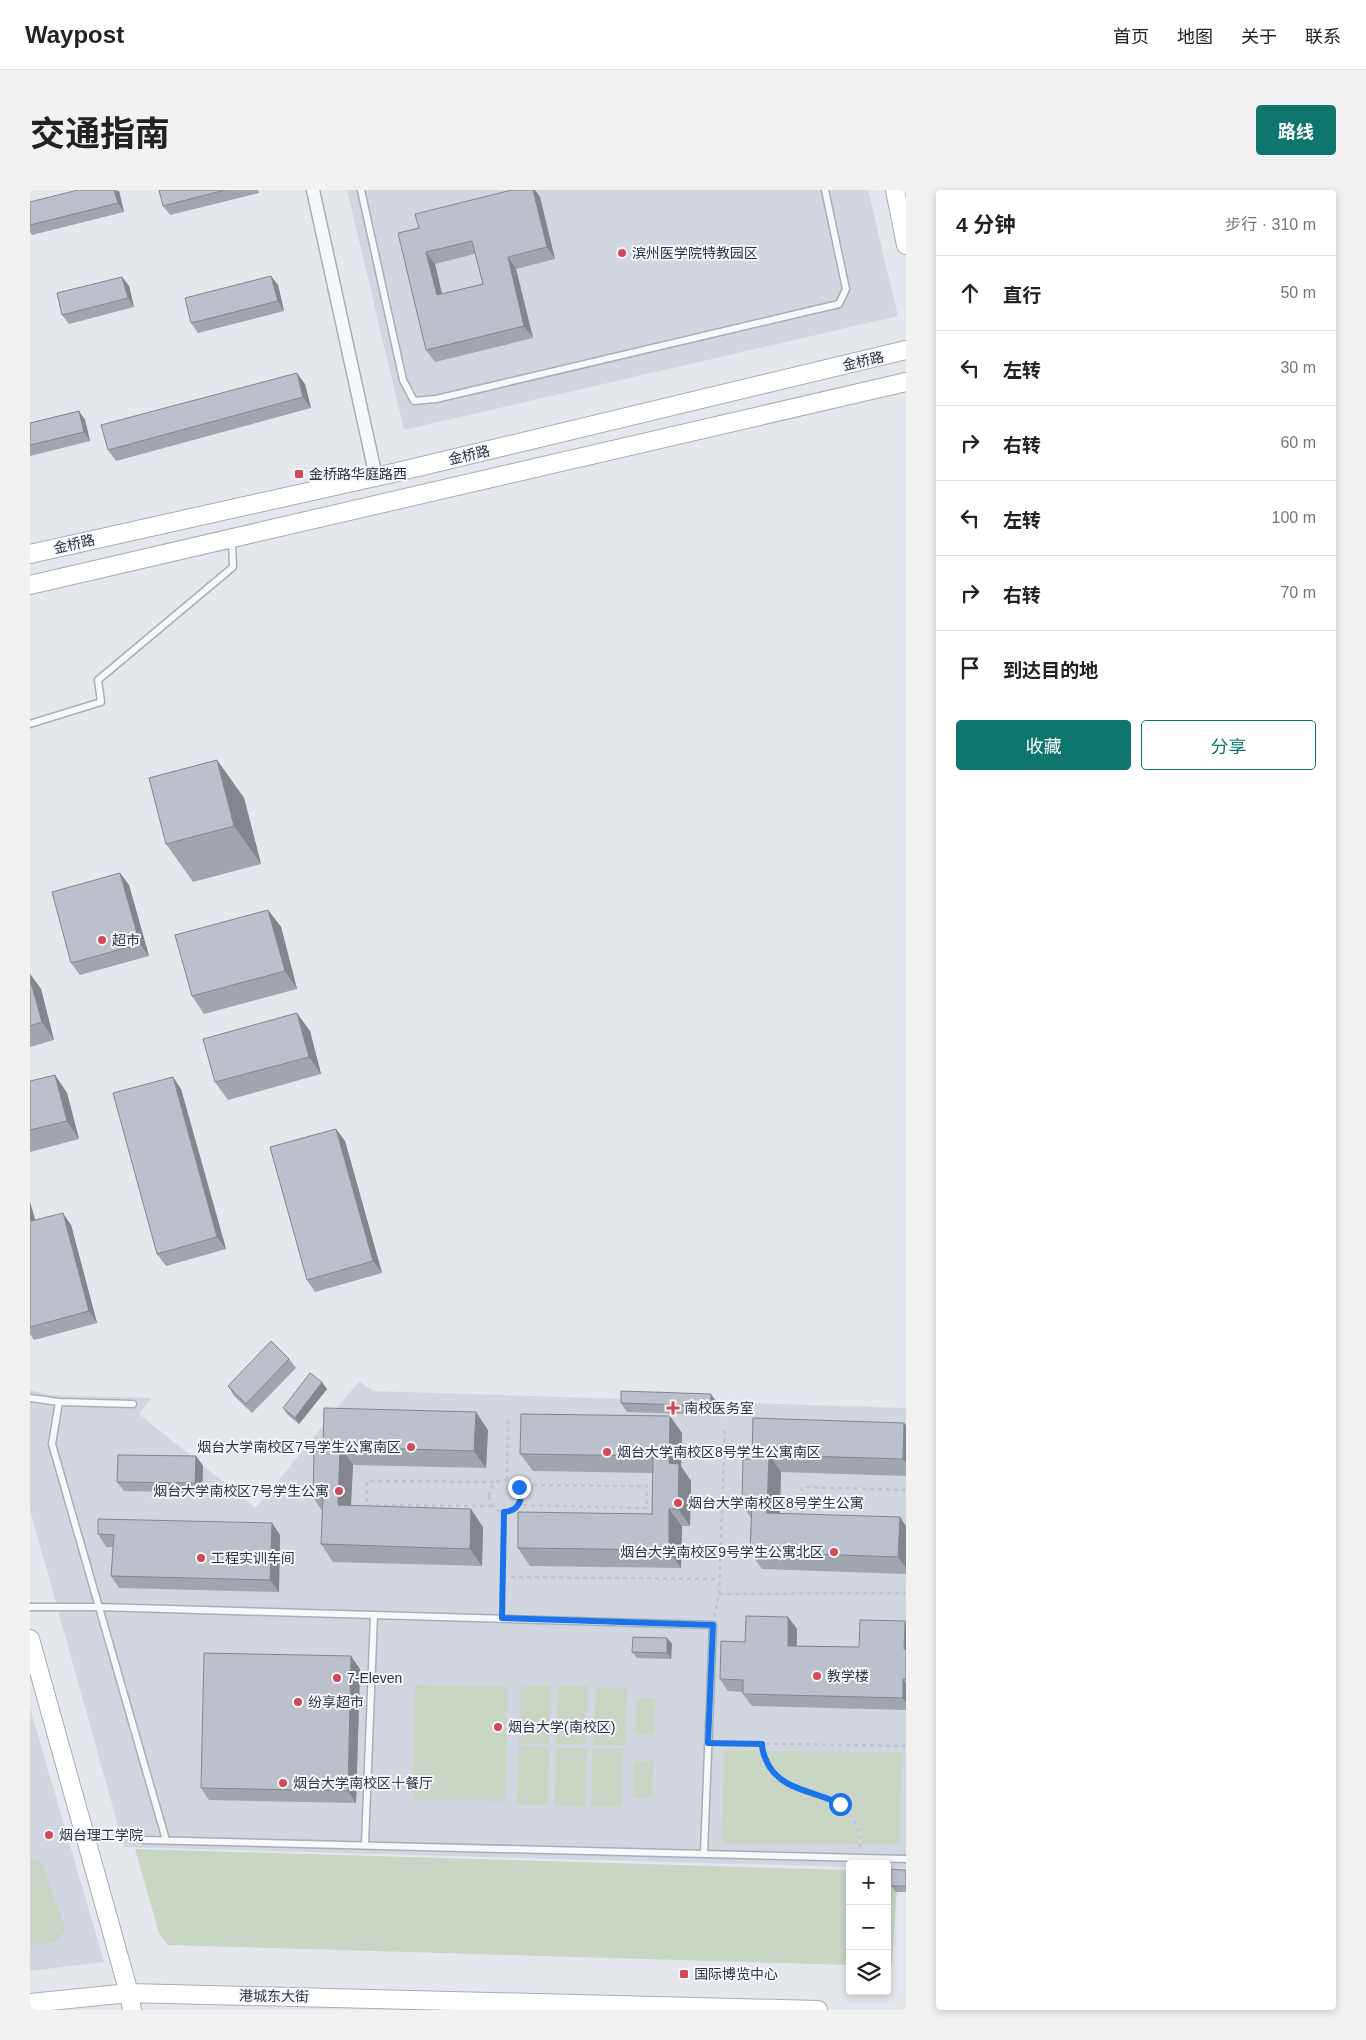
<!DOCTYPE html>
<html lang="zh">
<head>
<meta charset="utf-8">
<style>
  body { margin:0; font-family:Arial,"Noto Sans SC",sans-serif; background:#f2f2f2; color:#222 }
  .controls { position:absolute; right:15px; bottom:15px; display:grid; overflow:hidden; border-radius:5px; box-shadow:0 2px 8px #0003 }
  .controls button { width:45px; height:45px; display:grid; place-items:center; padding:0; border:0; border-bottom:1px solid #e0e0e0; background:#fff; color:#222; font:25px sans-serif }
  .stop { position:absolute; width:15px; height:15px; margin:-11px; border:4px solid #1a73e8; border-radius:50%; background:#fff }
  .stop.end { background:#1a73e8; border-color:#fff; box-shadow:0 1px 5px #0008 }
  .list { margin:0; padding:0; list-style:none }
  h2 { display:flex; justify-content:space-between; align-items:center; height:65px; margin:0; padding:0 20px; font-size:21px }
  h2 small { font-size:16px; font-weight:400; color:#767676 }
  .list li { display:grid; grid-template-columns:32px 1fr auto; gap:15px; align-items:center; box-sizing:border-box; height:75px; padding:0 20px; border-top:1px solid #e0e0e0 }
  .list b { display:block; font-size:19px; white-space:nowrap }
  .list em { font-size:16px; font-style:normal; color:#767676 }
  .actions { display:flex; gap:10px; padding:15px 20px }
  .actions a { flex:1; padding:11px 0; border:1px solid #0f766e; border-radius:5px; text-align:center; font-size:18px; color:#0f766e }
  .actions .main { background:#0f766e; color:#fff }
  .icon { flex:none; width:28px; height:28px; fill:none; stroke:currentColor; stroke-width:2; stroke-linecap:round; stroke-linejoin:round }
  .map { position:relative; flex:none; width:876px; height:1820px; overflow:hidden; border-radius:5px }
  header { display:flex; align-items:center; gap:30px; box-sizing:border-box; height:70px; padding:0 25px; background:#fff; border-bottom:1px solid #e0e0e0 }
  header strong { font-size:24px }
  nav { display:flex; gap:28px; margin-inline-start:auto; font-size:18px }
  .intro { display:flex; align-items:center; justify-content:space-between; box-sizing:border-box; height:120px; padding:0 30px }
  h1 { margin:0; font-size:35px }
  .button { padding:12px 22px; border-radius:5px; background:#0f766e; color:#fff; font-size:18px; font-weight:700 }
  main { display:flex; gap:30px; padding:0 30px }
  aside { flex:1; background:#fff; border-radius:5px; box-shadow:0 2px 8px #0003 }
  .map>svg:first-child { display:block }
  .built { fill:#d2d6de }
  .green { fill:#c9d6c5 }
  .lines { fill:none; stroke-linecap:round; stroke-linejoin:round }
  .lane-casing { stroke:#a9aeb7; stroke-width:9 }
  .street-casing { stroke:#a9aeb7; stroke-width:15 }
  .secondary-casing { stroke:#a9aeb7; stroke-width:20 }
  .path { stroke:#c2c5cb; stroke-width:2.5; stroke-dasharray:4 4; stroke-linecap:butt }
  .lane { stroke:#f7f8fa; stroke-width:6 }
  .street { stroke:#f7f8fa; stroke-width:12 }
  .secondary { stroke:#fff; stroke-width:18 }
  .wall { fill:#a1a5ae; fill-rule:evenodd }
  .shaded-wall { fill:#83868d }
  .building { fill:#bbc0ca; stroke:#83868d; fill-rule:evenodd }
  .route { stroke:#1a73e8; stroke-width:6 }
  .poi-dot { fill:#d1495b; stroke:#f4f6f9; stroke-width:2 }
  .labels { text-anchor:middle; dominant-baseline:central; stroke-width:4; stroke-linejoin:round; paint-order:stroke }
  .poi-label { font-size:14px; fill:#2b3445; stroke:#f4f6f9; text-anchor:start }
  .street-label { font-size:14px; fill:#2b3445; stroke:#f4f6f9 }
</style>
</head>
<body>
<header>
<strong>Waypost</strong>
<nav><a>首页</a><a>地图</a><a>关于</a><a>联系</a></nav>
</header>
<div class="intro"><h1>交通指南</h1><a class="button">路线</a></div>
<main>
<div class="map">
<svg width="876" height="1820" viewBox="0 0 876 1820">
  <rect width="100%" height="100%" fill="#e4e7ec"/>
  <!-- built -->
  <path class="built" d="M 317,0 L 838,0 L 868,126 L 374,240 Z
    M 329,1191 L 343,1201 L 876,1218 L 876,1678 L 857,1678 L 857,1674 L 820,1674 L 820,1677 L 94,1657 L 0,1320 L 0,1200 L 19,1205 L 121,1208 L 109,1224 L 226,1318 Z
    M 0,1518 L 74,1772 L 0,1781 Z"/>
  <!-- green -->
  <path class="green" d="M 385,1495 L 478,1497 L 475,1611 L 383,1609 Z
    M 491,1495 L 521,1496 L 519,1554 L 489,1553 Z
    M 528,1496 L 558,1496 L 556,1554 L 526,1554 Z
    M 566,1497 L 597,1498 L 595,1556 L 564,1555 Z
    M 607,1508 L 625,1509 L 624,1545 L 605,1544 Z
    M 489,1556 L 519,1557 L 518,1615 L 487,1615 Z
    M 526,1558 L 557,1558 L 555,1617 L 525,1616 Z
    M 563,1559 L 593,1559 L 592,1617 L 561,1617 Z
    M 694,1560 L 730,1560 C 734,1572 740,1584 750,1592 C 774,1609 807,1604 823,1632 C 827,1639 829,1647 828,1654 L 692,1653 Z
    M 735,1561 L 872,1562 L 869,1655 L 832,1654 C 832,1642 828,1631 821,1622 C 801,1595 767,1606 747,1585 C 741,1579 737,1568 735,1561 Z
    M 604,1571 L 623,1571 L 622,1608 L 603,1607 Z
    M 105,1659 L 820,1680 L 820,1775 L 138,1755 L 129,1743 Z
    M 10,1669 L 36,1740 L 25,1752 L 0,1755 L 0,1670 Z
    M 857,1681 L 868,1681 L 862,1776 L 857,1776 Z"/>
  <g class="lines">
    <defs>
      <path id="lane" d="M 331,0 L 373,190 L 384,211 L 406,209 L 809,114 L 816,99 L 795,0
        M 0,534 L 71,512 L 68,490 L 203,377 L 202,349
        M 0,1208 L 29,1212 L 103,1214
        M 29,1212 L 22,1254 L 136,1650
        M 0,1417 L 68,1417 L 683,1435 L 674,1663
        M 114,1650 L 876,1669
        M 335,1654 L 344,1425"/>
      <path id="street" d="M 283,0 L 346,287"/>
      <path id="secondary" d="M 865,0 L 876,55
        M 0,364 L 363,283 L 876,160
        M 0,395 L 876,192
        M 0,1449 L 99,1803 L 102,1820
        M 0,1813 L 99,1803 L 788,1820"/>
    </defs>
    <!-- lane casing -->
    <use href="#lane" class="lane-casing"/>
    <!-- street casing -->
    <use href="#street" class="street-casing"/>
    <!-- secondary casing -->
    <use href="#secondary" class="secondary-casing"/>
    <!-- path -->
    <path class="path" d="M459 1306a16 16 0 1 1 32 0a16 16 0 1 1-32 0Z
      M 477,1290 L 478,1226
      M 487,1295 L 617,1296 L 617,1318 L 488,1315
      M 462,1316 L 337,1315 L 337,1291 L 467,1292
      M 772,1325 L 772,1297 L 876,1300
      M 868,1328 L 876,1329
      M 473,1387 L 689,1389
      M 689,1404 L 695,1239
      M 472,1419 L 474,1322
      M 684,1427 L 689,1404 L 876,1403
      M 688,1553 L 876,1556
      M 732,1553 C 732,1562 735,1568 739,1575 C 751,1596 770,1598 791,1604 C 815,1612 832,1633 830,1659"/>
    <!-- lane -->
    <use href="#lane" class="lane"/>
    <!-- street -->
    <use href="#street" class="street"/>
    <!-- secondary -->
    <use href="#secondary" class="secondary"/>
  </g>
  <!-- wall -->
  <path class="wall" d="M 129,0 L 228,0 L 229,3 L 140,25 L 133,16 Z
    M 482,0 L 505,0 L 510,7 L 525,69 L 486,79 L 503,148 L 405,172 L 396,160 L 389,38 ZM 445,64 L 453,94 L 412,104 L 405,74 Z
    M 89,1 L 94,22 L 2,45 L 0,42 L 0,12 Z
    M 92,87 L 99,96 L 104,117 L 39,134 L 32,125 Z
    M 248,95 L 254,121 L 168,143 L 161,133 Z
    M 275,194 L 281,218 L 86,271 L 78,260 Z
    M 49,221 L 55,230 L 60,251 L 0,266 L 0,233 Z
    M 187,570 L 214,608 L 231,674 L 163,692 L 136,654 Z
    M 90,683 L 99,695 L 119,766 L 50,785 L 41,773 Z
    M 238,720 L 251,737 L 267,799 L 174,824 L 162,806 Z
    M 0,784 L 11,799 L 24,850 L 0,857 Z
    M 280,841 L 291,884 L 198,910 L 185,892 Z
    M 25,885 L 37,903 L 49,949 L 0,962 L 0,891 Z
    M 151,899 L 196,1059 L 136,1076 L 127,1064 Z
    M 306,939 L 315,951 L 352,1083 L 285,1102 L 277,1090 Z
    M 0,1012 L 5,1030 L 41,1035 L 67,1133 L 4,1150 L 0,1144 Z
    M 259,1169 L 266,1178 L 222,1223 L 204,1206 L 198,1196 Z
    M 297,1199 L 269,1234 L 257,1224 L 253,1218 Z
    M 591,1213 L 688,1214 L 688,1225 L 597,1222 Z
    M 294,1218 L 458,1240 L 456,1278 L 323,1275 L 321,1316 L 453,1337 L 452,1376 L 303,1372 L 291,1354 L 292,1321 L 283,1307 L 293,1261 Z
    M 723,1228 L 876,1235 L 876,1286 L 751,1282 L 750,1323 L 876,1336 L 876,1384 L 732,1379 L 720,1362 L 721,1328 L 712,1315 L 722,1269 Z
    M 652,1243 L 651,1277 L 661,1291 L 660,1336 L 652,1336 L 651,1378 L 500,1376 L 488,1358 L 622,1324 L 623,1283 L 503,1281 L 490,1264 Z
    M 166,1266 L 173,1276 L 172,1303 L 94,1301 L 87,1292 Z
    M 242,1333 L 250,1345 L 249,1402 L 89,1398 L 81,1386 L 83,1357 L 76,1357 L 68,1344 Z
    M 758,1427 L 767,1439 L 767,1456 L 829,1457 L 876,1433 L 876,1520 L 722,1516 L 713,1504 L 713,1502 L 698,1501 L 690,1489 L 715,1452 Z
    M 637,1448 L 642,1454 L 641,1469 L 607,1468 L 602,1462 Z
    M 330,1479 L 326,1613 L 179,1610 L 171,1598 Z
    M 876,1680 L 876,1702 L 866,1702 L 861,1696 Z"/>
  <!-- shaded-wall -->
  <path class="shaded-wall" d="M 84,0 L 89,1 L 94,22 L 88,13 Z
    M 503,0 L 505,0 L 510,7 L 525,69 L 517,57 Z
    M 396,62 L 405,74 L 415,117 L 407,105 Z
    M 478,67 L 486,79 L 503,148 L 494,136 Z
    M 241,86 L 248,95 L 254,121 L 248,111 Z
    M 92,87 L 99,96 L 104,117 L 98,108 Z
    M 267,183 L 275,194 L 281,218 L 273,207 Z
    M 49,221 L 55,230 L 60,251 L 54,242 Z
    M 187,570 L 214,608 L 231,674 L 204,636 Z
    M 90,683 L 99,695 L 119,766 L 110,754 Z
    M 238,720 L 251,737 L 267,799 L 255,781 Z
    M 0,784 L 11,799 L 24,850 L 12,832 L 0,789 Z
    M 267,823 L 280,841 L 291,884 L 279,867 Z
    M 25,885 L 37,903 L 49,949 L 37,931 Z
    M 143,887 L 151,899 L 196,1059 L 187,1047 Z
    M 306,939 L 315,951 L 352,1083 L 343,1071 Z
    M 0,1012 L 9,1043 L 1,1031 L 0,1029 Z
    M 33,1023 L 41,1035 L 67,1133 L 59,1121 Z
    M 292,1192 L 297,1199 L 269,1234 L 265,1228 Z
    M 681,1204 L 688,1214 L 688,1225 L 681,1216 Z
    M 446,1222 L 458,1240 L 456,1278 L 444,1261 Z
    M 640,1226 L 652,1243 L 651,1276 L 661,1291 L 660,1336 L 648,1319 L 639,1273 Z
    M 874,1233 L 876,1235 L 876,1273 L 873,1269 Z
    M 310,1257 L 323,1275 L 320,1332 L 308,1315 Z
    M 739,1265 L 751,1282 L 749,1340 L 737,1323 Z
    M 166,1266 L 173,1276 L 172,1303 L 165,1293 Z
    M 441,1319 L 453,1337 L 452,1376 L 440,1359 Z
    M 639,1319 L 652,1336 L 651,1378 L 639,1360 Z
    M 870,1327 L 876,1336 L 876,1378 L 868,1367 Z
    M 242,1333 L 250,1345 L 249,1402 L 240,1390 Z
    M 758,1427 L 767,1439 L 766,1468 L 758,1456 Z
    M 875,1431 L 876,1433 L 876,1461 L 874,1459 Z
    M 637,1448 L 642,1454 L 641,1469 L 637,1463 Z
    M 321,1466 L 330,1479 L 326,1613 L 318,1601 Z
    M 873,1489 L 876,1493 L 876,1513 L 873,1508 Z"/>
  <!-- building -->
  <path class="building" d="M 48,0 L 84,0 L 88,13 L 0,35 L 0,12 Z
    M 129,0 L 195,0 L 133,16 Z
    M 482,0 L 503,0 L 517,57 L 478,67 L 494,136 L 396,160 L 368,43 L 389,38 L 385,24 ZM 442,51 L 453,94 L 407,105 L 396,62 Z
    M 241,86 L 248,111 L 161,133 L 155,108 Z
    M 92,87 L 98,108 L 32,125 L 27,103 Z
    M 267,183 L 273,207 L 78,260 L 71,235 Z
    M 49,221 L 54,242 L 0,255 L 0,233 Z
    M 187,570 L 204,636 L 136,654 L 119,588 Z
    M 90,683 L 110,754 L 41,773 L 22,702 Z
    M 238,720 L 255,781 L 162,806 L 145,745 Z
    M 0,789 L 12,832 L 0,836 Z
    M 267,823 L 279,867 L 185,892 L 173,849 Z
    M 25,885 L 37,931 L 0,940 L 0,891 Z
    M 143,887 L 187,1047 L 127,1064 L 83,903 Z
    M 306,939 L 343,1071 L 277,1090 L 240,957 Z
    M 33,1023 L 59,1121 L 0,1137 L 0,1029 L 1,1031 Z
    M 241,1151 L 259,1169 L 216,1214 L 198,1196 Z
    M 280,1183 L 292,1192 L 265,1228 L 253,1218 Z
    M 591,1201 L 681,1204 L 681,1216 L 591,1213 Z
    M 294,1218 L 446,1222 L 444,1261 L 310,1257 L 308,1315 L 441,1319 L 440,1359 L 291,1354 L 293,1307 L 283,1307 L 284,1261 L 293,1261 Z
    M 491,1224 L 640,1226 L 639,1273 L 649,1274 L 648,1319 L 639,1319 L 639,1360 L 488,1358 L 488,1322 L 622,1324 L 623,1266 L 490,1264 Z
    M 723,1228 L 874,1233 L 873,1269 L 739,1265 L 737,1323 L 870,1327 L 868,1367 L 720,1362 L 722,1315 L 712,1315 L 713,1269 L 722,1269 Z
    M 88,1265 L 166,1266 L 165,1293 L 87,1292 Z
    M 68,1329 L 242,1333 L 240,1390 L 81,1386 L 84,1345 L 68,1344 Z
    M 716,1426 L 758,1427 L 758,1456 L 829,1457 L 830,1430 L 875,1431 L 874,1459 L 876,1459 L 876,1489 L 873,1489 L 873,1508 L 713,1504 L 713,1490 L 690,1489 L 691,1451 L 715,1452 Z
    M 603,1447 L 637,1448 L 637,1463 L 602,1462 Z
    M 174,1463 L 321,1466 L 318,1601 L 171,1598 Z
    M 861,1679 L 876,1680 L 876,1696 L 861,1696 Z"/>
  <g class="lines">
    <!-- route -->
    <path class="route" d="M 489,1297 C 494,1310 488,1321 474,1322 L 472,1428 L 683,1435 L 678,1553 L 732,1554 C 732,1562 735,1568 739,1576 C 754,1601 786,1601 810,1614"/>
  </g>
  <!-- markers -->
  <g class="poi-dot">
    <circle cx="592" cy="63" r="5"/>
    <rect x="264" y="279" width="10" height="10" rx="2.5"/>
    <circle cx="72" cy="750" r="5"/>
    <path d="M640.5 1210.5h5v5h5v5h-5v5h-5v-5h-5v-5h5z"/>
    <circle cx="381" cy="1257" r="5"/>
    <circle cx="577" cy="1262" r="5"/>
    <circle cx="309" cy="1301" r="5"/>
    <circle cx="648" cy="1313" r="5"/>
    <circle cx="804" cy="1362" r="5"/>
    <circle cx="171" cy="1368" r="5"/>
    <circle cx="787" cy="1486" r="5"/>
    <circle cx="307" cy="1488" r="5"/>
    <circle cx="268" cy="1512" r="5"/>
    <circle cx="468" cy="1537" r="5"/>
    <circle cx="253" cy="1593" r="5"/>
    <circle cx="19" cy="1645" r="5"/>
    <rect x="649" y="1779" width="10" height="10" rx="2.5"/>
  </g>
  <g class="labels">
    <!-- poi labels -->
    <g class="poi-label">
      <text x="602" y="63">滨州医学院特教园区</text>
      <text x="279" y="284">金桥路华庭路西</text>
      <text x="82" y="750">超市</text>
      <text x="654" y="1218">南校医务室</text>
      <text x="371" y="1257" text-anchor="end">烟台大学南校区7号学生公寓南区</text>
      <text x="587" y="1262">烟台大学南校区8号学生公寓南区</text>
      <text x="299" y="1301" text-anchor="end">烟台大学南校区7号学生公寓</text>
      <text x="658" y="1313">烟台大学南校区8号学生公寓</text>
      <text x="794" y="1362" text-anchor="end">烟台大学南校区9号学生公寓北区</text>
      <text x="181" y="1368">工程实训车间</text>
      <text x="797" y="1486">教学楼</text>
      <text x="317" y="1488">7-Eleven</text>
      <text x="278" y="1512">纷享超市</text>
      <text x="478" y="1537">烟台大学(南校区)</text>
      <text x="263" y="1593">烟台大学南校区十餐厅</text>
      <text x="29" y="1645">烟台理工学院</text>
      <text x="664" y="1784">国际博览中心</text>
    </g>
    <!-- street labels -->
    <g class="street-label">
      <text transform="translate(833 171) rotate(-13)">金桥路</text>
      <text transform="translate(439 265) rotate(-13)">金桥路</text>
      <text transform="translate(44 354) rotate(-13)">金桥路</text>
      <text transform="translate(244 1806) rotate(1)">港城东大街</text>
    </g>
  </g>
</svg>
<div class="controls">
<button>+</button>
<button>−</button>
<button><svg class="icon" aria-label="layers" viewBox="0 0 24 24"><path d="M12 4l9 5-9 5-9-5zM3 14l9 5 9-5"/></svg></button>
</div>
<div class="stop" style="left:810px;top:1614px"></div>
<div class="stop end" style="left:489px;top:1297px"></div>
</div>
<aside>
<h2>4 分钟<small>步行 · 310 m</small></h2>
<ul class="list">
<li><svg class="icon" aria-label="ahead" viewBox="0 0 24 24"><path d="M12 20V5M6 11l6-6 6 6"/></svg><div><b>直行</b></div><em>50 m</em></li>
<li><svg class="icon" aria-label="left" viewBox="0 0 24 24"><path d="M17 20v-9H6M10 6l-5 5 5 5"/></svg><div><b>左转</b></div><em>30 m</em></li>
<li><svg class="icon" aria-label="right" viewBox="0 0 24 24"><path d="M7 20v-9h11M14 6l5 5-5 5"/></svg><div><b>右转</b></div><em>60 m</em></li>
<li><svg class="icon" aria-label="left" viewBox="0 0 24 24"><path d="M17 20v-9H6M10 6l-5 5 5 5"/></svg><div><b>左转</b></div><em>100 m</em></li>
<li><svg class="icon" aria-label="right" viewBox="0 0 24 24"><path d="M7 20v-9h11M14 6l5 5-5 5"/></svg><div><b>右转</b></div><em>70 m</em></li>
<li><svg class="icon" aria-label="arrive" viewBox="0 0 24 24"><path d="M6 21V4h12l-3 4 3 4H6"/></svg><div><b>到达目的地</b></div></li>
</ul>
<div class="actions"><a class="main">收藏</a><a>分享</a></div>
</aside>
</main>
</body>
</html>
